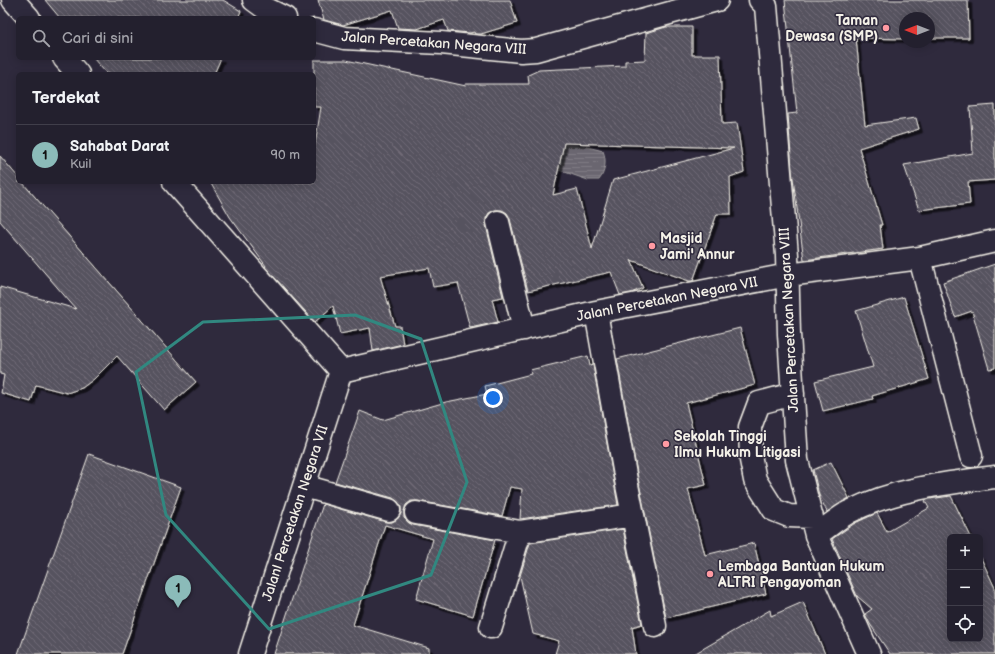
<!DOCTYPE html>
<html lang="id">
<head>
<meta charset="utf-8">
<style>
  body { margin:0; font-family:"Balsamiq Sans",sans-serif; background:#2f2d3a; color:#f1f3f6 }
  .controls { position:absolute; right:12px; bottom:12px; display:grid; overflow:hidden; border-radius:6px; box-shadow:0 2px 10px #0003 }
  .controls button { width:36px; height:36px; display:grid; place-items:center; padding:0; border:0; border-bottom:1px solid #403e4a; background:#23202e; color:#f1f3f6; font:20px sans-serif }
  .compass { position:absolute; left:899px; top:12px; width:36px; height:36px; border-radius:50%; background:#23202e; box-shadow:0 2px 10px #0003; rotate:270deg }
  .you { position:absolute; left:493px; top:398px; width:14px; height:14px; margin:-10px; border:3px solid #fff; border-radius:50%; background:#1a73e8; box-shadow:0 0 0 6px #1a73e833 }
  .badge { display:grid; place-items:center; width:26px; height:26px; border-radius:50%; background:#8bbbb9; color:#111; font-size:13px; font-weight:700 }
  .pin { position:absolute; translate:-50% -33px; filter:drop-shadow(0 1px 2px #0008) }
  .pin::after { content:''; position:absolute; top:21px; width:14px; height:12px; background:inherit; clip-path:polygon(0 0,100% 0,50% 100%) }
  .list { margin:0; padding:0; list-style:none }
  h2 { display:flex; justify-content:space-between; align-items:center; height:52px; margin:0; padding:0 16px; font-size:17px }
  h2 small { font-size:13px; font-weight:400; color:#a3a3aa }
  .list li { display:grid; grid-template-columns:26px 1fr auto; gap:12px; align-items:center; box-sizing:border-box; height:60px; padding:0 16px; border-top:1px solid #403e4a }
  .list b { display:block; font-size:15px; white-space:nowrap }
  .list p { margin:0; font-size:13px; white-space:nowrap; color:#a3a3aa }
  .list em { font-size:13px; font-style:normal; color:#a3a3aa }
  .icon { flex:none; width:22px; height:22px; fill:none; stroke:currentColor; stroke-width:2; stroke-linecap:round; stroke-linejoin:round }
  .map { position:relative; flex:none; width:995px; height:654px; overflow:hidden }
  .search { position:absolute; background:#23202e; box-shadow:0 2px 10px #0003; left:16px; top:16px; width:300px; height:44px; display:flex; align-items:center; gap:10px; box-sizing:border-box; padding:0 14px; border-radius:6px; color:#a3a3aa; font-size:15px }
  .panel { position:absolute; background:#23202e; box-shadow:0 2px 10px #0003; left:16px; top:72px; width:300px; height:112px; border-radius:6px }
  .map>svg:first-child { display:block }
  .water { fill:url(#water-rules); stroke:#a19ea0 }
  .building { fill:url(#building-back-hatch); stroke:#f4f1e8; fill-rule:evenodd; filter:url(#shadow) }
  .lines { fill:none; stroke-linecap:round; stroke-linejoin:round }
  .minor-casing { stroke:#f4f1e8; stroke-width:25 }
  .minor { stroke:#2f2a3d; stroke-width:22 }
  .marked { fill:none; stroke:#318880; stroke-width:3; stroke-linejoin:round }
  .poi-dot { fill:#ff9aa2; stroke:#2f2a3d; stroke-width:1.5 }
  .labels { text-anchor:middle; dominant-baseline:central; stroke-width:3; stroke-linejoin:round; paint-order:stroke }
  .poi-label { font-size:14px; font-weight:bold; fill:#f4f1e8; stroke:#2f2a3d; text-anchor:start }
  .street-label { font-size:14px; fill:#f4f1e8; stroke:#2f2a3d }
</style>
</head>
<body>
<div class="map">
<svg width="995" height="654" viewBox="0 0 995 654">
  <defs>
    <pattern id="water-rules" width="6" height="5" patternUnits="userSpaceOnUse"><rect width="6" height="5" fill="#6a6670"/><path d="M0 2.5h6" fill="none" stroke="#807c84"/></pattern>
    <pattern id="building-back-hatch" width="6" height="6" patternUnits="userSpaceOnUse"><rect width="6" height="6" fill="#56525f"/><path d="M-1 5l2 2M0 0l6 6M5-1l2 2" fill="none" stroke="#6f6b76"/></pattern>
    <filter id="shadow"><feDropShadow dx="3.5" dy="3.5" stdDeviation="0" flood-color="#0009"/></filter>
  </defs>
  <rect width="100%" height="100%" fill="#2f2a3d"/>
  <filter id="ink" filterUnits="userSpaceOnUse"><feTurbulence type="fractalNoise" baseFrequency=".025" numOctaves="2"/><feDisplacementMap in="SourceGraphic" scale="8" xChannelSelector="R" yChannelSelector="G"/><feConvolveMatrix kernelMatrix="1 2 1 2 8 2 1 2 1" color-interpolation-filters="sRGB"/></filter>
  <g filter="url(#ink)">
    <!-- water -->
    <path class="water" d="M 527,144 L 584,146 L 603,151 C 607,160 605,173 599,180 L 588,180 L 562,171 L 542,166 Z"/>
    <!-- building -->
    <path class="building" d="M 45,0 L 223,0 L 241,11 L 238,18 L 60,18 Z
      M 318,0 L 510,0 L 517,23 L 481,34 L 475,34 L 474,32 L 470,33 L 448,31 L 444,20 L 417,29 L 398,28 L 392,10 L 343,25 L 324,20 Z
      M 785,0 L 968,0 L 969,38 L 929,38 L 929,18 L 905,18 L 905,39 L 856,38 L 865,125 L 916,118 L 919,129 L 859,148 L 882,225 L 880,225 L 883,249 L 804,260 L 792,171 L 788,114 L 797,113 Z
      M 666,27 L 692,27 L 692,55 L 720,55 L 722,124 L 737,123 L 744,172 L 730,177 L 731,214 L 717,214 L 693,281 L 689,281 L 631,260 L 643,288 L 631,293 L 620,295 L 611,272 L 528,291 L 510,219 L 507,213 L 502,210 L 495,210 L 489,213 L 486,218 L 486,225 L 503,297 L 492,299 L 498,322 L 470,328 L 458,283 L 433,287 L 429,268 L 380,276 L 395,326 L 400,326 L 403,344 L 373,351 L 370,328 L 340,334 L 333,306 L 315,322 L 265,267 L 266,266 L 230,217 L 210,182 L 314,182 L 314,151 L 321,107 L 314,107 L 314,60 L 346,60 L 466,86 L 465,84 L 529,84 L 528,75 L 539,70 L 625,66 L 625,61 L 645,60 L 646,33 ZM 564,143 L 734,148 L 613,180 L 592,249 L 577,189 L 553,195 Z
      M 93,58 L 221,58 L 214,74 L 107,74 Z
      M 995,105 L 995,180 L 968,182 L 970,204 L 919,210 L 904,165 L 973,153 L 970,107 Z
      M 0,156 L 18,177 L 18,182 L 22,182 L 196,382 L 164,410 L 117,356 L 94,379 L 82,388 L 67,393 L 36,385 L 31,402 L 1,393 L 4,375 L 0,374 L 0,287 L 76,309 L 0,221 Z
      M 995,264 L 995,368 L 989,369 L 972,311 L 955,317 L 943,282 Z
      M 904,297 L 929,379 L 872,396 L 873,399 L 823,411 L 815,381 L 873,367 L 856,311 Z
      M 740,328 L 755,385 L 686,403 L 706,485 L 688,489 L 705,555 L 754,543 L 766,594 L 666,618 L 637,473 L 617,359 Z
      M 588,356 L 590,366 L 593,365 L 618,505 L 520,519 L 522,489 L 510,487 L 502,516 L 418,501 L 411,501 L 406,505 L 404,511 L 404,518 L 408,522 L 413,525 L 495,540 L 473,616 L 416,599 L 433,539 L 385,525 L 353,625 L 429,648 L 429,654 L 274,654 L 323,504 L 386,522 L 392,522 L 397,519 L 401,514 L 401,507 L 398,502 L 393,498 L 335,482 L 360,411 L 383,420 L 446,402 L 487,394 L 485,386 L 531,374 L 530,370 Z
      M 89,454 L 181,487 L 122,654 L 18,654 Z
      M 831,462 L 849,498 L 827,512 L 819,495 L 813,470 Z
      M 951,496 L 971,537 L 950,537 L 950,639 L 980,639 L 980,556 L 995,588 L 995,654 L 890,654 L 870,624 L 865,614 L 872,609 L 857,596 L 832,539 L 855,523 L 877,513 L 887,532 L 929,508 L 925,501 L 929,499 Z
      M 623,529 L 642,624 L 632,627 L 636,654 L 555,654 L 559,641 L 533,634 L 520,576 L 530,543 Z
      M 803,602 L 825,654 L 694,654 L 770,610 L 771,616 Z"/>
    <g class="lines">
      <defs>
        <path id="minor" d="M 13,0 L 29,18
          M 254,0 L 265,8 L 285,18
          M 760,0 L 766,6 L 787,255 L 789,334 L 797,460 L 816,535 L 869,654
          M 314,30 L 344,38 L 441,43 L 521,51 L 536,50 L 717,0
          M 64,58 L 78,74
          M 174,182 L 341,371
          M 498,222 L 524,329
          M 920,258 L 971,456
          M 596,312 L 625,475 L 655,626
          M 341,371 L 596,312 L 788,275 L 920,258 L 995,241
          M 793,394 L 759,403 L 750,427 L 751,460 L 755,480 L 774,510 L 789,516 L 812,517
          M 304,486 L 389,510
          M 416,513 L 520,532 L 633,515
          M 816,535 C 827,528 838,518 849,512 C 894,489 946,483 995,477
          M 491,627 L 520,532
          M 250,654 L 341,371"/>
      </defs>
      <!-- minor casing -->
      <use href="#minor" class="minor-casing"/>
      <!-- minor -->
      <use href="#minor" class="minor"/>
    </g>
  </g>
  <!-- marked area -->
  <path class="marked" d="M 355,315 L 421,339 L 467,482 L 431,575 L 269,629 L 166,515 L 136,372 L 203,322 Z"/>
  <!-- markers -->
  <g class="poi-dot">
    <circle cx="886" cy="28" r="4"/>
    <circle cx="652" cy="246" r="4"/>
    <circle cx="666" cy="444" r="4"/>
    <circle cx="710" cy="574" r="4"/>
  </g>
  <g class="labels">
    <!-- poi labels -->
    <g class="poi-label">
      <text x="878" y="20" text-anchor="end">Taman<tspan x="878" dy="16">Dewasa (SMP)</tspan></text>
      <text x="660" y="238">Masjid<tspan x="660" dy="16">Jami' Annur</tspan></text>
      <text x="674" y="436">Sekolah Tinggi<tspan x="674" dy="16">Ilmu Hukum Litigasi</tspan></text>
      <text x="718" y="566">Lembaga Bantuan Hukum<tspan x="718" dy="16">ALTRI Pengayoman</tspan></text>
    </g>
    <!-- street labels -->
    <g class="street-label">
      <text transform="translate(434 43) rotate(4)">Jalan Percetakan Negara VIII</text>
      <text transform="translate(667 299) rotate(-11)">Jalanl Percetakan Negara VII</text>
      <text transform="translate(789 320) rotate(-93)">Jalan Percetakan Negara VIII</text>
      <text transform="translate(295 513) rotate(-72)">Jalanl Percetakan Negara VII</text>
    </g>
  </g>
</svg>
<div class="controls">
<button>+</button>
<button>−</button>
<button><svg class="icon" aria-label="locate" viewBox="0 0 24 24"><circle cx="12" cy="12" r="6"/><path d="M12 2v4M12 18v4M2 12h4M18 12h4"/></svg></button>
</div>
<svg class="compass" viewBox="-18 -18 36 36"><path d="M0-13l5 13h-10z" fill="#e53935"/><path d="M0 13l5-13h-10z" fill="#a3a3aa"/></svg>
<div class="you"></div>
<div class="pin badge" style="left:178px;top:608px">1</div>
<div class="search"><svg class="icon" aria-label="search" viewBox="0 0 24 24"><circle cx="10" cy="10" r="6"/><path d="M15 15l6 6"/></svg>Cari di sini</div>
<section class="panel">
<h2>Terdekat<small></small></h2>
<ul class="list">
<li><span class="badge">1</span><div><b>Sahabat Darat</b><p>Kuil</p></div><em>90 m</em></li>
</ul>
</section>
</div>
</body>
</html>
